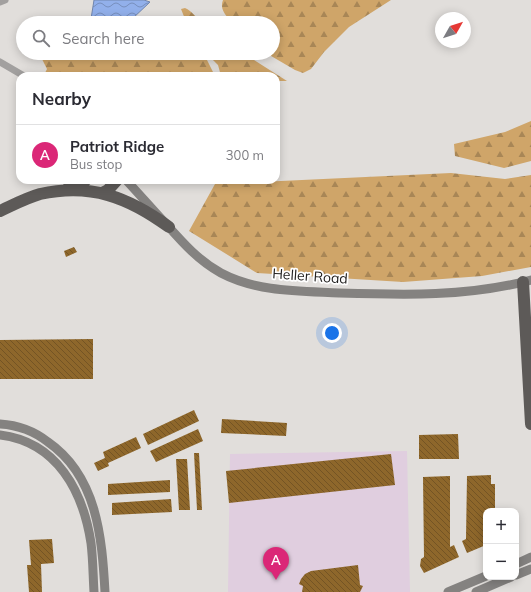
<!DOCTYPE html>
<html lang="en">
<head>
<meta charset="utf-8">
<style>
  body { margin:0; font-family:Mulish,sans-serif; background:#f7f7f7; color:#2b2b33 }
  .controls { position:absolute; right:12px; bottom:12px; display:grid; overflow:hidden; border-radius:8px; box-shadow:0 2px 10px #0003 }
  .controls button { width:36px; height:36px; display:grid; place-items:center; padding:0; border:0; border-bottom:1px solid #e1e1e2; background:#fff; color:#2b2b33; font:20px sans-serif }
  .compass { position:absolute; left:435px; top:12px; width:36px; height:36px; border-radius:50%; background:#fff; box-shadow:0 2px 10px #0003; rotate:51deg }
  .you { position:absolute; left:332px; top:333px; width:14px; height:14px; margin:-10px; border:3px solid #fff; border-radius:50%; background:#1a73e8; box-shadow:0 0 0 6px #1a73e833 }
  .badge { display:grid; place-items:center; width:26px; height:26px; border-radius:50%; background:#db2777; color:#fff; font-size:13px; font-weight:700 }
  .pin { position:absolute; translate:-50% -33px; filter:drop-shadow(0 1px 2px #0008) }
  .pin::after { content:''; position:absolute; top:21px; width:14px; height:12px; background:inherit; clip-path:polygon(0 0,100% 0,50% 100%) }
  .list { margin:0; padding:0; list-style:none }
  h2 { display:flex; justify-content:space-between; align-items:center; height:52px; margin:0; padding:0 16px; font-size:17px }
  h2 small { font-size:13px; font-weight:400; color:#7c7c81 }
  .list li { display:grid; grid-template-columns:26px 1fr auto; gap:12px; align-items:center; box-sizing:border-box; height:60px; padding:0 16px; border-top:1px solid #e1e1e2 }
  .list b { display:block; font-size:15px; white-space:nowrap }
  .list p { margin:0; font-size:13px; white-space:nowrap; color:#7c7c81 }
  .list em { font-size:13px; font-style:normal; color:#7c7c81 }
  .icon { flex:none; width:22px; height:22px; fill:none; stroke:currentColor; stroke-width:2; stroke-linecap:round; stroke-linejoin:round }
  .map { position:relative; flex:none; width:531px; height:592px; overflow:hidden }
  .search { position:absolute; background:#fff; box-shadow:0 2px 10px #0003; left:16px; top:16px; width:264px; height:44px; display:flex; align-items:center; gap:10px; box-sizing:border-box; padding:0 14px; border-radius:22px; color:#7c7c81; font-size:15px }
  .panel { position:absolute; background:#fff; box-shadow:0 2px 10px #0003; left:16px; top:72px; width:264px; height:112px; border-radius:12px }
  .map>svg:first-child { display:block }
  .commercial { fill:#e0cedf }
  .forest { fill:url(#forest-firs) }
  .water { fill:url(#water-waves); stroke:#7085ae }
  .building { fill:url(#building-back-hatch) }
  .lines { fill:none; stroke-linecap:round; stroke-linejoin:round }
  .street { stroke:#a2a09f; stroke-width:7 }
  .secondary { stroke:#848280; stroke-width:9 }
  .highway { stroke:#5d5a58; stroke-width:12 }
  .labels { text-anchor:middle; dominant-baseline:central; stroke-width:3.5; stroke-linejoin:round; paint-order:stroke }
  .street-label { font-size:14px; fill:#222120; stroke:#fff }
</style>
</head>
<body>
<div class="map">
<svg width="531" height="592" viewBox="0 0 531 592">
  <defs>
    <pattern id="forest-firs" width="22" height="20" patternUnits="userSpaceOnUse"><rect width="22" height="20" fill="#cfa569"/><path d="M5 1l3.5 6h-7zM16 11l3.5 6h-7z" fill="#a88656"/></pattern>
    <pattern id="water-waves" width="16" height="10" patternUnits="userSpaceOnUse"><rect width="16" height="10" fill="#92b0eb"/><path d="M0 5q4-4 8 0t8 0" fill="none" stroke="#778fbe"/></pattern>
    <pattern id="building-back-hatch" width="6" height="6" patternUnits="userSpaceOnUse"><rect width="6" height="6" fill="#8e672b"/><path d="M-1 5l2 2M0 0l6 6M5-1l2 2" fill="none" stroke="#745424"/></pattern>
  </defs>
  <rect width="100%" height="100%" fill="#e1dedb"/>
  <!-- commercial -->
  <path class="commercial" d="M 407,451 L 410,592 L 228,592 L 230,454 Z"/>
  <!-- forest -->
  <path class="forest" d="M 223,0 L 391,0 L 349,27 L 324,52 L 311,69 L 303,73 L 295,70 L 266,53 L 273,53 L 273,23 L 235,23 C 227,18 219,10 223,0 Z
    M 185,8 C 192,11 197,19 204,23 L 182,23 L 185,19 L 181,9 Z
    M 67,53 L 200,53 L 206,58 L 215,76 L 46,76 L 45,73 L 47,69 L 42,59 L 46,55 C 53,59 60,56 67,53 Z
    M 206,53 L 243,53 L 287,81 L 276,81 L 276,76 L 221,76 L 218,65 Z
    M 531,121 L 531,161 L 504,168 L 455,156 L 454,144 L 505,132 Z
    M 451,173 L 505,179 L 531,175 L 531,267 L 482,276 L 403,282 L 257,273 L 189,231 L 215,184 Z"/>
  <!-- water -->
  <path class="water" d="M 94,0 L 144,0 L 150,2 L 131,20 L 91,19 Z"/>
  <!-- building -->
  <path class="building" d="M 74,247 L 77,252 L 66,257 L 64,251 Z
    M 93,339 L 93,379 L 0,379 L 0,340 Z
    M 194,410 L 199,421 L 148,445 L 143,434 Z
    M 222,419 L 287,423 L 286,436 L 221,433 Z
    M 198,429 L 203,441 L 156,462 L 150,451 Z
    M 458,434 L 459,459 L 419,459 L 419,435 Z
    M 136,437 L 141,448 L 108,463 L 109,466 L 98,471 L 94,463 L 105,458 L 103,452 Z
    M 194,453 L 199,453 L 202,510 L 197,510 Z
    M 391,454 L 395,485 L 229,503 L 226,471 Z
    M 176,459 L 187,459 L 190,510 L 179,510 Z
    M 491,475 L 491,484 L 495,484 L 495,511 L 486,511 L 486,545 L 467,553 L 462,541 L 466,539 L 467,476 Z
    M 450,476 L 450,547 L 454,545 L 459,557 L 424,573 L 420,566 L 421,559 L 424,557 L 423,477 Z
    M 170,480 L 170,492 L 108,495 L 108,484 Z
    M 171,499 L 172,512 L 112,515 L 112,503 Z
    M 52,539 L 54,563 L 41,564 L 42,592 L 29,592 L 27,565 L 31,565 L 29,540 Z
    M 358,565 L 360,585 L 363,586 L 360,592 L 302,592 L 303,586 L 299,584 L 301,579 L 305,574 L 311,571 Z"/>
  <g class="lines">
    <!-- street -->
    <path class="street" d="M 0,2 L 5,0
      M 0,62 L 24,76"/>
    <!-- secondary -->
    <path class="secondary" d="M 126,180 C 140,195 153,210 167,225 C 183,243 199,261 221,273 C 257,292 299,291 339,293 C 404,295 467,297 531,280
      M 0,424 C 17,425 34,431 48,442 C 97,476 102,537 105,592
      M 0,435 C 57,442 83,491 91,543 C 93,559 93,576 94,592
      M 516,564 L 531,557
      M 516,575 L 531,569
      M 448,592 L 486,576
      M 476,592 L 511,577"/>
    <!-- highway -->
    <path class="highway" d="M 67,189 L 86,180
      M 102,193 L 108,190 L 117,180
      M 0,211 C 13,205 26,198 40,194 C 91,183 128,197 169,227
      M 523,282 L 531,424"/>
  </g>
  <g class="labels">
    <!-- street labels -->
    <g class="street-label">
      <text transform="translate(310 276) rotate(4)">Heller Road</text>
    </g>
  </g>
</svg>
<div class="controls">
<button>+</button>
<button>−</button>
</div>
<svg class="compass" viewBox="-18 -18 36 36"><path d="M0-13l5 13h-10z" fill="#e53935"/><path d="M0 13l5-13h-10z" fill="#7c7c81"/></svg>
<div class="you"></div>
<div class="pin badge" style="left:276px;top:580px">A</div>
<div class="search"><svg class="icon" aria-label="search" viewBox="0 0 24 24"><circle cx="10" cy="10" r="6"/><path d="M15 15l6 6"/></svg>Search here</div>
<section class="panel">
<h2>Nearby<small></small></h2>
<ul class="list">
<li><span class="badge">A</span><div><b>Patriot Ridge</b><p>Bus stop</p></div><em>300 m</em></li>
</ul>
</section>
</div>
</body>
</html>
